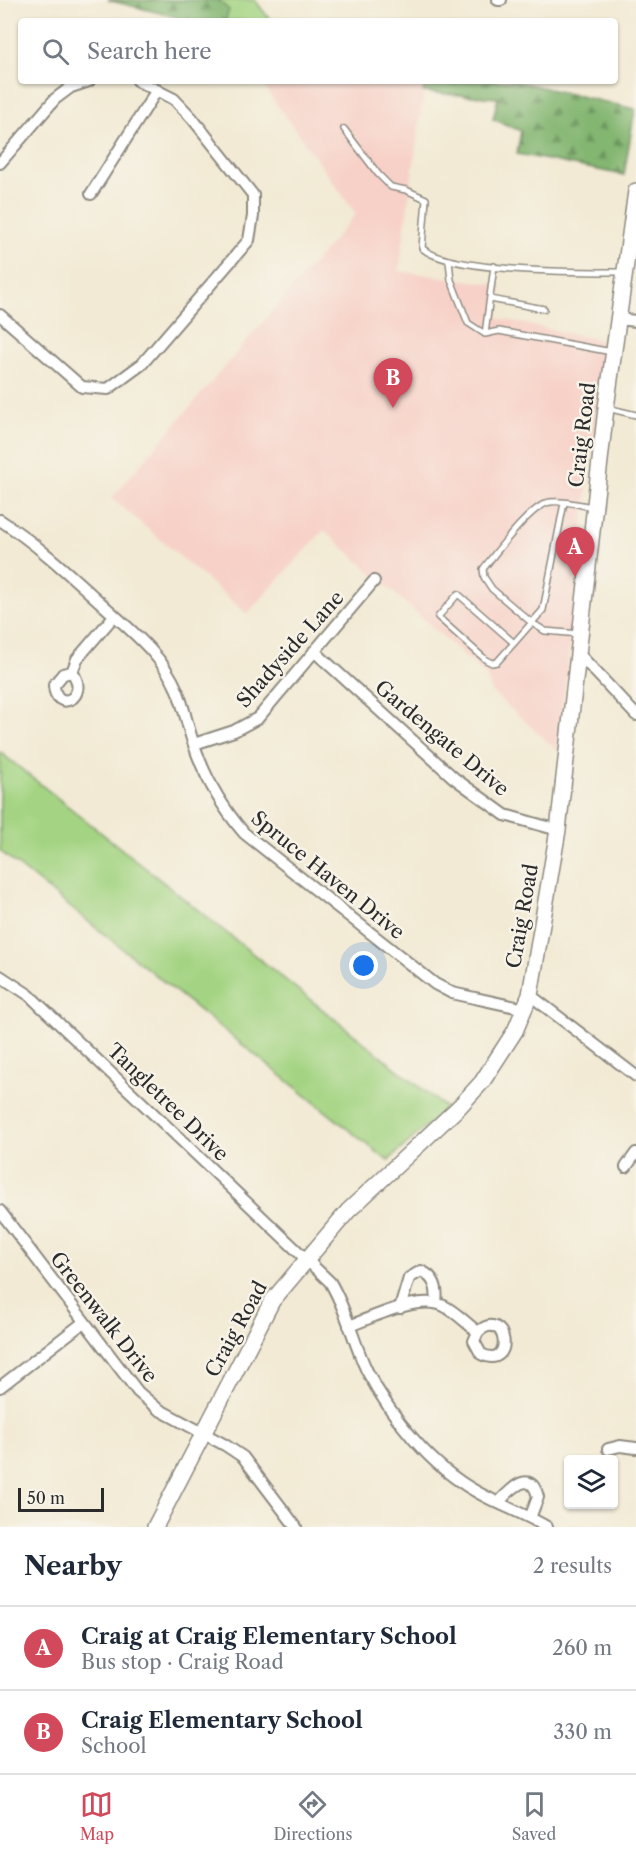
<!DOCTYPE html>
<html lang="en">
<head>
<meta charset="utf-8">
<style>
  body { margin:0; font-family:"Libre Caslon Text",serif; background:#f2f2f3; color:#1f2937 }
  .controls { position:absolute; right:18px; bottom:18px; display:grid; overflow:hidden; border-radius:6px; box-shadow:0 2px 4px #0004 }
  .controls button { width:54px; height:54px; display:grid; place-items:center; padding:0; border:0; border-bottom:2px solid #e0e1e3; background:#fff; color:#1f2937; font:30px sans-serif }
  .scale { position:absolute; left:18px; bottom:15px; width:86px; box-sizing:border-box; padding-left:6px; border:3px solid #2b2b2b; border-top:0; font-size:16px; line-height:21px; white-space:nowrap; color:#2b2b2b; -webkit-text-stroke:4px #f7f3e8; paint-order:stroke }
  .you { position:absolute; left:364px; top:966px; width:21px; height:21px; margin:-15px; border:4px solid #fff; border-radius:50%; background:#1a73e8; box-shadow:0 0 0 9px #1a73e833 }
  .badge { display:grid; place-items:center; width:39px; height:39px; border-radius:50%; background:#d1495b; color:#fff; font-size:20px; font-weight:700 }
  .pin { position:absolute; translate:-50% -50px; filter:drop-shadow(0 2px 3px #0008) }
  .pin::after { content:''; position:absolute; top:32px; width:21px; height:18px; background:inherit; clip-path:polygon(0 0,100% 0,50% 100%) }
  .list { margin:0; padding:0; list-style:none }
  h2 { display:flex; justify-content:space-between; align-items:center; height:78px; margin:0; padding:0 24px; font-size:26px }
  h2 small { font-size:20px; font-weight:400; color:#747a83 }
  .list li { display:grid; grid-template-columns:39px 1fr auto; gap:18px; align-items:center; box-sizing:border-box; height:84px; padding:0 24px; border-top:2px solid #e0e1e3 }
  .list b { display:block; font-size:22px; white-space:nowrap }
  .list p { margin:0; font-size:20px; white-space:nowrap; color:#747a83 }
  .list em { font-size:20px; font-style:normal; color:#747a83 }
  .icon { flex:none; width:33px; height:33px; fill:none; stroke:currentColor; stroke-width:2; stroke-linecap:round; stroke-linejoin:round }
  .map { position:relative; flex:none; width:636px; height:1527px; overflow:hidden }
  .search { position:absolute; background:#fff; box-shadow:0 2px 4px #0004; left:18px; right:18px; top:18px; height:66px; display:flex; align-items:center; gap:15px; box-sizing:border-box; padding:0 21px; border-radius:6px; color:#747a83; font-size:22px }
  .sheet { height:246px; background:#fff }
  nav { display:flex; justify-content:space-around; align-items:center; box-sizing:border-box; height:84px; border-top:2px solid #e0e1e3; background:#fff; font-size:16px; color:#747a83 }
  nav a { display:grid; justify-items:center; gap:3px }
  nav .on { color:#d1495b }
  .map>svg:first-child { display:block }
  .built { fill:#f7d1c8 }
  .grass { fill:#a4d483; stroke:#688057; stroke-width:1.5 }
  .forest { fill:url(#forest-firs); stroke:#57704e; stroke-width:1.5 }
  .lines { fill:none; stroke-linecap:round; stroke-linejoin:round }
  .service-casing { stroke:#8e8a80; stroke-width:8 }
  .minor-casing { stroke:#8e8a80; stroke-width:14 }
  .secondary-casing { stroke:#8e8a80; stroke-width:18 }
  .service { stroke:#fff; stroke-width:5 }
  .minor { stroke:#fff; stroke-width:10 }
  .secondary { stroke:#fff; stroke-width:15 }
  .labels { text-anchor:middle; dominant-baseline:central; stroke-width:5; stroke-linejoin:round; paint-order:stroke }
  .street-label { font-size:20px; fill:#2b2b2b; stroke:#f7f3e8 }
</style>
</head>
<body>
<div class="map">
<svg width="636" height="1527" viewBox="0 0 636 1527">
  <defs>
    <pattern id="forest-firs" width="22" height="20" patternUnits="userSpaceOnUse" patternTransform="scale(1.5)"><rect width="22" height="20" fill="#83b671"/><path d="M5 1l3.5 6h-7zM16 11l3.5 6h-7z" fill="#6b945d"/></pattern>
  </defs>
  <rect width="100%" height="100%" fill="#f7f3e8"/>
  <filter id="ink" filterUnits="userSpaceOnUse"><feTurbulence type="fractalNoise" baseFrequency=".0167" numOctaves="2"/><feDisplacementMap in="SourceGraphic" scale="12" xChannelSelector="R" yChannelSelector="G"/><feConvolveMatrix kernelMatrix="1 2 1 2 8 2 1 2 1" color-interpolation-filters="sRGB"/></filter>
  <filter id="wash" filterUnits="userSpaceOnUse"><feTurbulence type="fractalNoise" baseFrequency=".008" numOctaves="4" result="noise"/><feDisplacementMap in="SourceGraphic" scale="24" xChannelSelector="R" yChannelSelector="G"/><feGaussianBlur stdDeviation="1.35" result="paint"/><feColorMatrix in="noise" values="0 0 0 0 0 0 0 0 0 0 0 0 0 0 0 0 0 1.4 0 .05"/><feComposite in="paint" operator="in"/></filter>
  <g filter="url(#wash)">
    <rect width="100%" height="100%" fill="#f2ead4"/>
    <!-- built -->
    <path class="built" d="M 260,81 L 425,81 L 399,271 L 501,285 L 498,318 L 604,341 L 558,751 L 492,692 L 486,675 L 324,530 L 247,614 L 112,498 L 356,214 Z"/>
    <!-- grass -->
    <path class="grass" d="M 218,0 L 255,0 L 271,21 L 225,21 L 228,10 Z
      M 0,752 L 446,1108 L 388,1161 L 0,851 Z"/>
    <!-- forest -->
    <path class="forest" d="M 108,0 L 218,0 L 229,10 L 225,21 L 192,21 Z
      M 425,81 L 515,81 L 635,109 L 624,175 L 517,154 L 521,131 L 493,119 L 498,98 L 423,92 Z"/>
  </g>
  <g filter="url(#ink)">
    <g class="lines">
      <defs>
        <path id="service" d="M 344,129 L 378,174 L 391,187 L 406,190 L 426,199 L 422,248 C 449,273 582,272 623,272
          M 449,261 L 451,280 L 468,323 L 485,334 L 499,331 L 612,352
          M 490,299 L 544,309
          M 485,334 L 494,266
          M 607,408 L 636,415
          M 579,634 L 545,631 L 532,623 L 492,589 L 484,577 L 483,569 C 496,553 531,505 550,502 C 563,500 580,505 593,507
          M 514,643 L 497,662 L 492,663 L 486,660 L 438,617 L 458,594 L 514,643 L 543,610 L 564,503"/>
        <path id="minor" d="M 498,0 L 501,0
          M 0,163 L 55,99 L 71,87 L 89,81
          M 91,194 L 157,90
          M 0,315 L 82,387 L 108,389 L 142,364 L 249,240 L 253,216 L 253,195 L 192,118 L 174,99 L 138,81
          M 618,319 L 636,321
          M 0,520 C 37,544 69,574 102,604 C 129,629 162,654 177,690 C 184,706 187,725 193,742 C 204,776 221,806 244,833 L 435,984 L 452,993 L 525,1009
          M 314,651 L 454,778 L 505,815 L 558,830
          M 577,652 L 636,715
          M 72,672 L 63,674 L 54,685 C 55,714 91,698 72,672 L 77,659 L 114,616
          M 194,744 L 234,731 L 258,718 L 374,581
          M 0,976 L 29,995 L 330,1282 C 347,1310 353,1342 367,1371 C 392,1418 430,1466 477,1492 C 500,1505 525,1514 547,1527
          M 530,995 L 636,1076
          M 626,1167 L 636,1153
          M 0,1211 L 138,1392 L 158,1409 L 225,1445 L 243,1457 L 296,1527
          M 400,1308 L 409,1278 L 421,1271 C 435,1277 438,1289 436,1303
          M 349,1326 C 374,1317 419,1294 444,1306 C 456,1312 467,1324 478,1332 L 474,1341 L 481,1354 C 516,1371 507,1306 478,1332
          M 0,1387 L 84,1322
          M 608,1449 L 620,1446 L 636,1448
          M 499,1502 C 510,1490 531,1467 538,1497 L 530,1518"/>
        <path id="secondary" d="M 155,1527 L 272,1301 L 348,1211 L 459,1107 L 482,1082 L 515,1031 L 530,995 L 558,830 L 606,408 L 636,191"/>
      </defs>
      <!-- service casing -->
      <use href="#service" class="service-casing"/>
      <!-- minor casing -->
      <use href="#minor" class="minor-casing"/>
      <!-- secondary casing -->
      <use href="#secondary" class="secondary-casing"/>
      <!-- service -->
      <use href="#service" class="service"/>
      <!-- minor -->
      <use href="#minor" class="minor"/>
      <!-- secondary -->
      <use href="#secondary" class="secondary"/>
    </g>
  </g>
  <g class="labels">
    <!-- street labels -->
    <g class="street-label">
      <text transform="translate(582 435) rotate(-83)">Craig Road</text>
      <text transform="translate(290 649) rotate(-48)">Shadyside Lane</text>
      <text transform="translate(442 738) rotate(40)">Gardengate Drive</text>
      <text transform="translate(328 875) rotate(39)">Spruce Haven Drive</text>
      <text transform="translate(522 916) rotate(-80)">Craig Road</text>
      <text transform="translate(168 1102) rotate(44)">Tangletree Drive</text>
      <text transform="translate(104 1317) rotate(52)">Greenwalk Drive</text>
      <text transform="translate(236 1329) rotate(-61)">Craig Road</text>
    </g>
  </g>
</svg>
<div class="controls">
<button><svg class="icon" aria-label="layers" viewBox="0 0 24 24"><path d="M12 4l9 5-9 5-9-5zM3 14l9 5 9-5"/></svg></button>
</div>
<div class="scale">50 m</div>
<div class="you"></div>
<div class="pin badge" style="left:575px;top:577px">A</div>
<div class="pin badge" style="left:393px;top:408px">B</div>
<div class="search"><svg class="icon" aria-label="search" viewBox="0 0 24 24"><circle cx="10" cy="10" r="6"/><path d="M15 15l6 6"/></svg>Search here</div>
</div>
<section class="sheet">
<h2>Nearby<small>2 results</small></h2>
<ul class="list">
<li><span class="badge">A</span><div><b>Craig at Craig Elementary School</b><p>Bus stop · Craig Road</p></div><em>260 m</em></li>
<li><span class="badge">B</span><div><b>Craig Elementary School</b><p>School</p></div><em>330 m</em></li>
</ul>
</section>
<nav>
<a class="on"><svg class="icon" aria-label="map" viewBox="0 0 24 24"><path d="M3 6l6-2 6 2 6-2v14l-6 2-6-2-6 2zM9 4v14M15 6v14"/></svg>Map</a>
<a><svg class="icon" aria-label="directions" viewBox="0 0 24 24"><path d="M12 3l9 9-9 9-9-9zM9 14v-3h6M13 9l2 2-2 2"/></svg>Directions</a>
<a><svg class="icon" aria-label="saved" viewBox="0 0 24 24"><path d="M7 4h10v16l-5-4-5 4z"/></svg>Saved</a>
</nav>
</body>
</html>
